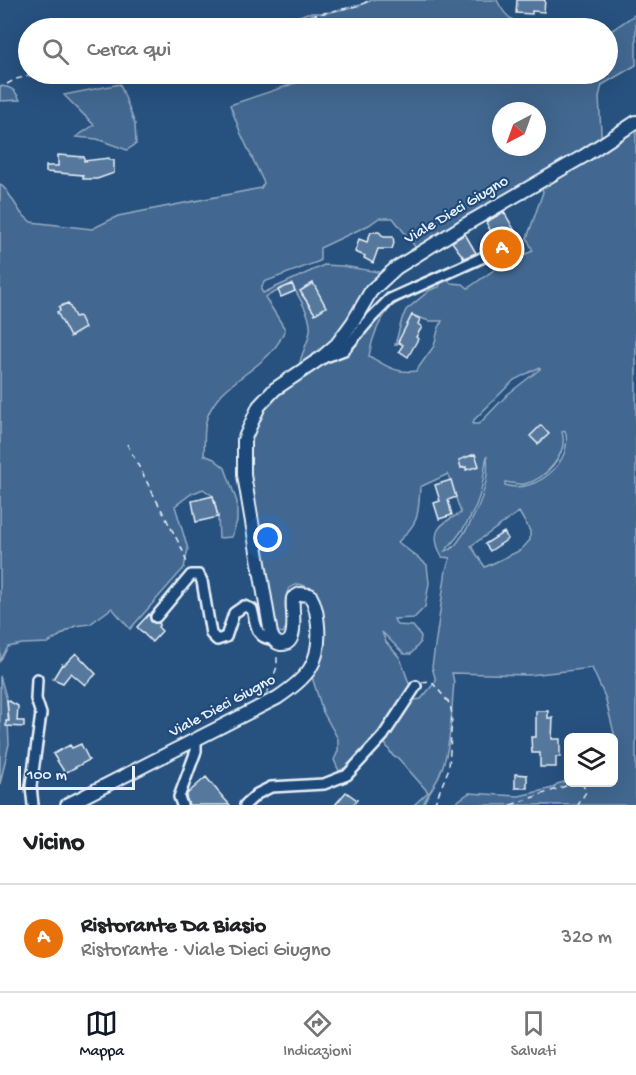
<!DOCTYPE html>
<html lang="it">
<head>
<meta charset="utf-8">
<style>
  body { margin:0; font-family:"Gochi Hand",sans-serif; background:#f6f6f6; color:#202124 }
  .controls { position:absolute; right:18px; bottom:18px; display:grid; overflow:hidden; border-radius:9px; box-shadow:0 6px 24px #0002 }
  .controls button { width:54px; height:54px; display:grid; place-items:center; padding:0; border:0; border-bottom:2px solid #e0e0e0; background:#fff; color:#202124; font:30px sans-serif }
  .compass { position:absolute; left:492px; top:102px; width:54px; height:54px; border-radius:50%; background:#fff; box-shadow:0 6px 24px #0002; rotate:221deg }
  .scale { position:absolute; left:18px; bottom:15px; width:117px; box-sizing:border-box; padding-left:6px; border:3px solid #e8f1f8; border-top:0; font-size:16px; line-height:21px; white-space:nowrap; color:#e8f1f8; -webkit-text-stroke:4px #1f4a7a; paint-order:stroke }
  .you { position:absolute; left:268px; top:538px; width:21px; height:21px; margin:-15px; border:4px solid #fff; border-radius:50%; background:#1a73e8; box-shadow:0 0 0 9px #1a73e833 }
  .badge { display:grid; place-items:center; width:39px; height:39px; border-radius:50%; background:#111827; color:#fff; font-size:20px; font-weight:700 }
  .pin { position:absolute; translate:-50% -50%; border:3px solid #fff; box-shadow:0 2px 6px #0006 }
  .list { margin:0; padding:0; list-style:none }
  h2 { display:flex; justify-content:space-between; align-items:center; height:78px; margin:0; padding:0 24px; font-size:26px }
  h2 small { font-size:20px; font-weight:400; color:#757577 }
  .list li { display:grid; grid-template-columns:39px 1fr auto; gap:18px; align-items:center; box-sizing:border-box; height:108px; padding:0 24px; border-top:2px solid #e0e0e0 }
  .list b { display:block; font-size:22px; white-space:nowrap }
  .list p { margin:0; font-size:20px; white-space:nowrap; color:#757577 }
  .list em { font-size:20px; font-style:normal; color:#757577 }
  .icon { flex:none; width:33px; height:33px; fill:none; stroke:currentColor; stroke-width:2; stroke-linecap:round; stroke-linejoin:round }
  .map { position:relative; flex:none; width:636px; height:805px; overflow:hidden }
  .search { position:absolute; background:#fff; box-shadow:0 6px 24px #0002; left:18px; right:18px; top:18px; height:66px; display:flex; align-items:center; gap:15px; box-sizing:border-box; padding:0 21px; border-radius:33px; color:#757577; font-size:22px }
  .sheet { height:186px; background:#fff }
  nav { display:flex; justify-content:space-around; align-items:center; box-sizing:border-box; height:84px; border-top:2px solid #e0e0e0; background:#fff; font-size:16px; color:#757577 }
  nav a { display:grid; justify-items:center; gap:3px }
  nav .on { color:#111827 }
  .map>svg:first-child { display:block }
  .green { fill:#436891; stroke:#96acc4; stroke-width:1.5; fill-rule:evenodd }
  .building { fill:#57789d; stroke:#e8f1f8; stroke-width:1.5 }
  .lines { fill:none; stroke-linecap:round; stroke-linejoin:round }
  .minor-casing { stroke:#e8f1f8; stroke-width:14 }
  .major-casing { stroke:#e8f1f8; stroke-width:16 }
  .path { stroke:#e8f1f8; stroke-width:1.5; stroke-dasharray:6 4.5; stroke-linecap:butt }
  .minor { stroke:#1f4a7a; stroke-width:9 }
  .major { stroke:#1f4a7a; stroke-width:12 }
  .labels { text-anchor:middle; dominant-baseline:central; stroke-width:4.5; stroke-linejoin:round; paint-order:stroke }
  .street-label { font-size:16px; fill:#e8f1f8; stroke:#1f4a7a }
</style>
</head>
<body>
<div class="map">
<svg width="636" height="805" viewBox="0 0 636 805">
  <rect width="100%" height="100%" fill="#27517f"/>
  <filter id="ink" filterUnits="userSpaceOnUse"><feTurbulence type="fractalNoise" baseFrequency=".0167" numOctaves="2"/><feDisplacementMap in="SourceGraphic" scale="12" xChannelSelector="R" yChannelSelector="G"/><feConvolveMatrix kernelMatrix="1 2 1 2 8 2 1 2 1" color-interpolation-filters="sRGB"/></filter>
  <g filter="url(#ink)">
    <!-- green -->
    <path class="green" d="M 372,0 L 497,0 C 507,22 518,24 540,28 L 271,28 L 307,13 L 326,13 L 361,5 Z
      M 636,14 L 636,65 L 602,85 L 599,97 L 602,149 L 636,127 L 636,805 L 452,805 L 469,793 L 519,796 L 553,788 L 557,784 L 568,781 L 568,782 L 614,782 L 615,737 L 605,697 L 592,668 L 530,675 L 452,673 L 454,682 C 451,712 452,748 439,776 C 435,786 427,794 423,805 L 414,805 L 428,792 L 397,757 L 393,756 L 384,742 L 394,728 L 383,730 L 351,765 L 339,771 L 334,760 L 338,751 L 338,739 L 323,712 L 312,677 L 316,605 L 305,586 L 298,584 L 289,588 C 283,600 285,610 288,623 L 283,633 L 275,631 L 244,440 L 275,389 L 336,355 L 398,294 L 398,302 C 381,312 372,338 369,356 C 386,366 397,374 416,371 L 434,346 L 438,330 L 442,321 L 429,321 L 412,315 L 399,343 L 395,345 L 402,319 L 406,310 L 430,290 L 439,287 L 443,277 L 451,283 L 463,284 L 468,288 L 504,263 L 533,251 L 527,238 L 543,192 L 539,178 L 417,249 L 393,218 L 379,218 L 369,225 L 320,248 L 320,261 L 264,282 L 261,290 L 263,293 L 324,265 L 342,266 L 385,273 L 344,333 L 299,368 C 300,354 309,343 310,330 C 312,316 298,297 292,284 L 265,297 L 285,329 C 272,369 220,378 207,418 C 203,429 205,444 204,455 L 214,459 L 225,468 L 237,502 L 237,521 L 232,537 L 219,538 L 218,517 L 213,496 L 203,489 L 191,494 L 175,506 L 188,549 L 184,568 L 130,629 L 112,608 L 90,624 L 75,626 L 48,643 L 22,644 L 8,647 L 0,661 L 0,184 L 7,191 L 21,213 L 31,222 L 92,229 L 118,216 L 261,188 L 264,183 L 241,134 L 230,105 L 314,77 L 311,74 L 608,74 L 608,33 ZM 501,111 L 537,111 L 537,147 L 501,147 ZM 313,283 L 326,307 L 315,313 L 302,295 L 305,293 L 303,289 ZM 538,368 L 540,369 L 508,394 L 479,424 L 473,424 L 474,420 L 514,380 ZM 565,431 C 575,461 535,495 505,485 L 505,482 C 511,483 517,485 524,484 C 545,480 569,454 562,432 ZM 487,456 C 490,484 478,513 462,536 C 457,542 454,550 445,551 C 460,535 474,516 480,494 C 484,482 484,468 487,456 ZM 448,474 L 461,513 C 438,524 429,532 442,557 L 450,558 L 446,570 L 432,667 L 436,681 L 421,699 L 415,700 L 400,658 L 386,642 L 382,632 L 404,654 L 411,654 L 420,643 L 421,636 L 413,626 L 397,625 L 394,619 L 414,618 L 425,607 L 429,583 L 427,565 L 398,542 C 420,521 418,516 420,487 ZM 519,512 L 530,531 L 530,540 L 521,550 L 485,567 L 471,546 Z
      M 120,84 L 135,124 L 136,144 L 127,150 L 97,139 L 76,137 L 94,125 L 64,95 Z
      M 0,86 C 12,87 15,90 20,100 L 0,101 Z
      M 0,676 L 7,700 L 9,744 L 0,784 Z"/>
    <!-- building -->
    <path class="building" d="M 517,0 L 545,0 L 544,12 L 532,11 L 532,14 L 516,13 Z
      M 58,155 L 84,157 L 84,161 L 109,158 L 109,160 L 114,160 L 114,173 L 97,179 L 83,179 L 83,175 L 46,172 L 46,166 L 58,166 Z
      M 504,212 L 519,238 L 509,245 L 513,251 L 502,258 L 496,250 L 494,252 L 490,249 L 485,241 L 493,236 L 486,222 Z
      M 371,232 L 379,232 L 384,237 L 393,237 L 394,243 L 392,249 L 378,249 L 373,263 L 364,258 L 365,256 L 355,252 L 359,239 L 367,242 Z
      M 465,234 L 476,253 L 464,258 L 452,242 Z
      M 313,283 L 326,307 L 315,314 L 300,291 Z
      M 292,284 L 295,291 L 281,297 L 278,290 Z
      M 68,303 L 75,317 L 79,316 L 85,328 L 70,337 L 57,312 L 60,311 L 59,307 Z
      M 412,315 L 420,319 L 418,324 L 422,327 L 416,337 L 418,339 L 408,357 L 399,351 L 403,345 L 398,342 Z
      M 541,425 L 549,434 L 538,444 L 530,436 Z
      M 475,454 L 479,466 L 466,470 L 466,467 L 461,468 L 459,460 Z
      M 451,480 L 456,497 L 448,500 L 452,515 L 439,519 L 434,503 L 440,501 L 435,485 Z
      M 213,496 L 218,517 L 196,522 L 192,501 Z
      M 504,532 L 508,539 L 490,551 L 485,544 Z
      M 149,614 L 151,622 L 159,623 L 160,624 L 158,627 L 162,631 L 152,642 L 137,627 Z
      M 76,653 L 96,674 L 85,685 L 71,673 L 63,683 L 53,679 L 62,664 L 64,665 Z
      M 7,700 L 18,706 L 17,721 L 24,721 L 24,727 L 6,726 L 6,721 L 9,721 Z
      M 536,711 L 548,711 L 548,718 L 553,718 L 552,739 L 560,739 L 560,757 L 556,757 L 556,767 L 540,767 L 540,753 L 532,753 L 531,737 L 536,737 Z
      M 81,744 L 89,760 L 65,773 L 53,754 L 70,745 L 72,748 Z
      M 515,774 L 527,775 L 527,788 L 515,788 Z
      M 206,777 L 221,795 L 230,805 L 189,805 L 186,797 L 188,793 Z
      M 346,792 L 357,800 L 353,805 L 335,805 Z"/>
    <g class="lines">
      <defs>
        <path id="minor" d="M 323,358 L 344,350 L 372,317 L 390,299 L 488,255
          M 156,617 L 191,575 L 199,575 L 202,581 L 211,634 L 217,640 L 226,637 L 234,613 L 244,606 L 252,609 C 256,623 255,639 273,639
          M 33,805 L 31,786 L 41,714 L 36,699 L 37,679
          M 182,805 L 179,797 L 196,751 L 196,741
          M 245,805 L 257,794 L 271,787 L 324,784 L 347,775 L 383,736 L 416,686"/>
        <path id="major" d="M 67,805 L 277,698 C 307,678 321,664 318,626 C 317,615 316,605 310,595 L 300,594 L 293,598 C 291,610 300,645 281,644 C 275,643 273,639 271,634 L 244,475 L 244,440 L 259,406 L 275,389 L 321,358 L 337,344 L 353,322 L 371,291 L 396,268 L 463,226 L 584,156 L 636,122"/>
      </defs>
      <!-- minor casing -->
      <use href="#minor" class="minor-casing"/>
      <!-- major casing -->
      <use href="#major" class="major-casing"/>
      <!-- path -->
      <path class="path" d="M 271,28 L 301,18 L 361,5 L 369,0
        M 7,84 L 16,79 L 38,74
        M 127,444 L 182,549 L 188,566
        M 422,682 L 431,681 L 450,704 L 452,715 L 449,768 L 434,805
        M 267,693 L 277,667 L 277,655
        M 511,805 L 574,783 L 583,785 L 586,792 L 578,805"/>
      <!-- minor -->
      <use href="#minor" class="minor"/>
      <!-- major -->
      <use href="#major" class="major"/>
    </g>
  </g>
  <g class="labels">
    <!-- street labels -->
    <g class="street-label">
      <text transform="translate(457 211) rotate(-31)">Viale Dieci Giugno</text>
      <text transform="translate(223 707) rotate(-28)">Viale Dieci Giugno</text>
    </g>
  </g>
</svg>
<div class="controls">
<button><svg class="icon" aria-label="layers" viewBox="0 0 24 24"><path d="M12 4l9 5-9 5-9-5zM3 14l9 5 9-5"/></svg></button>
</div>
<svg class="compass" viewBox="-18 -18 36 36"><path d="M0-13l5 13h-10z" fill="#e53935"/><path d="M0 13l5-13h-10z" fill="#757577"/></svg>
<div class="scale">100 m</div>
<div class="you"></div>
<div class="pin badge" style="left:502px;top:249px;background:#e8710a">A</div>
<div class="search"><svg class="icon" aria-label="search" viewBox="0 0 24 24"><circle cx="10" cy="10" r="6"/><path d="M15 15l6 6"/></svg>Cerca qui</div>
</div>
<section class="sheet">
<h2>Vicino<small></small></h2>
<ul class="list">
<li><span class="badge" style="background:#e8710a">A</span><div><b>Ristorante Da Biasio</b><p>Ristorante · Viale Dieci Giugno</p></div><em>320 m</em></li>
</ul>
</section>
<nav>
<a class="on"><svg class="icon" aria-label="map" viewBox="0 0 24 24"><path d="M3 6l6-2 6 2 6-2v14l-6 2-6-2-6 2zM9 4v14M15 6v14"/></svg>Mappa</a>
<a><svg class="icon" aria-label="directions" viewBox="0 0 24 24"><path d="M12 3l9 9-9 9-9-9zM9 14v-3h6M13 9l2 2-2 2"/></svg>Indicazioni</a>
<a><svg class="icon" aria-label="saved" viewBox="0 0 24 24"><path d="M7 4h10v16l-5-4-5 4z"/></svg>Salvati</a>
</nav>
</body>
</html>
